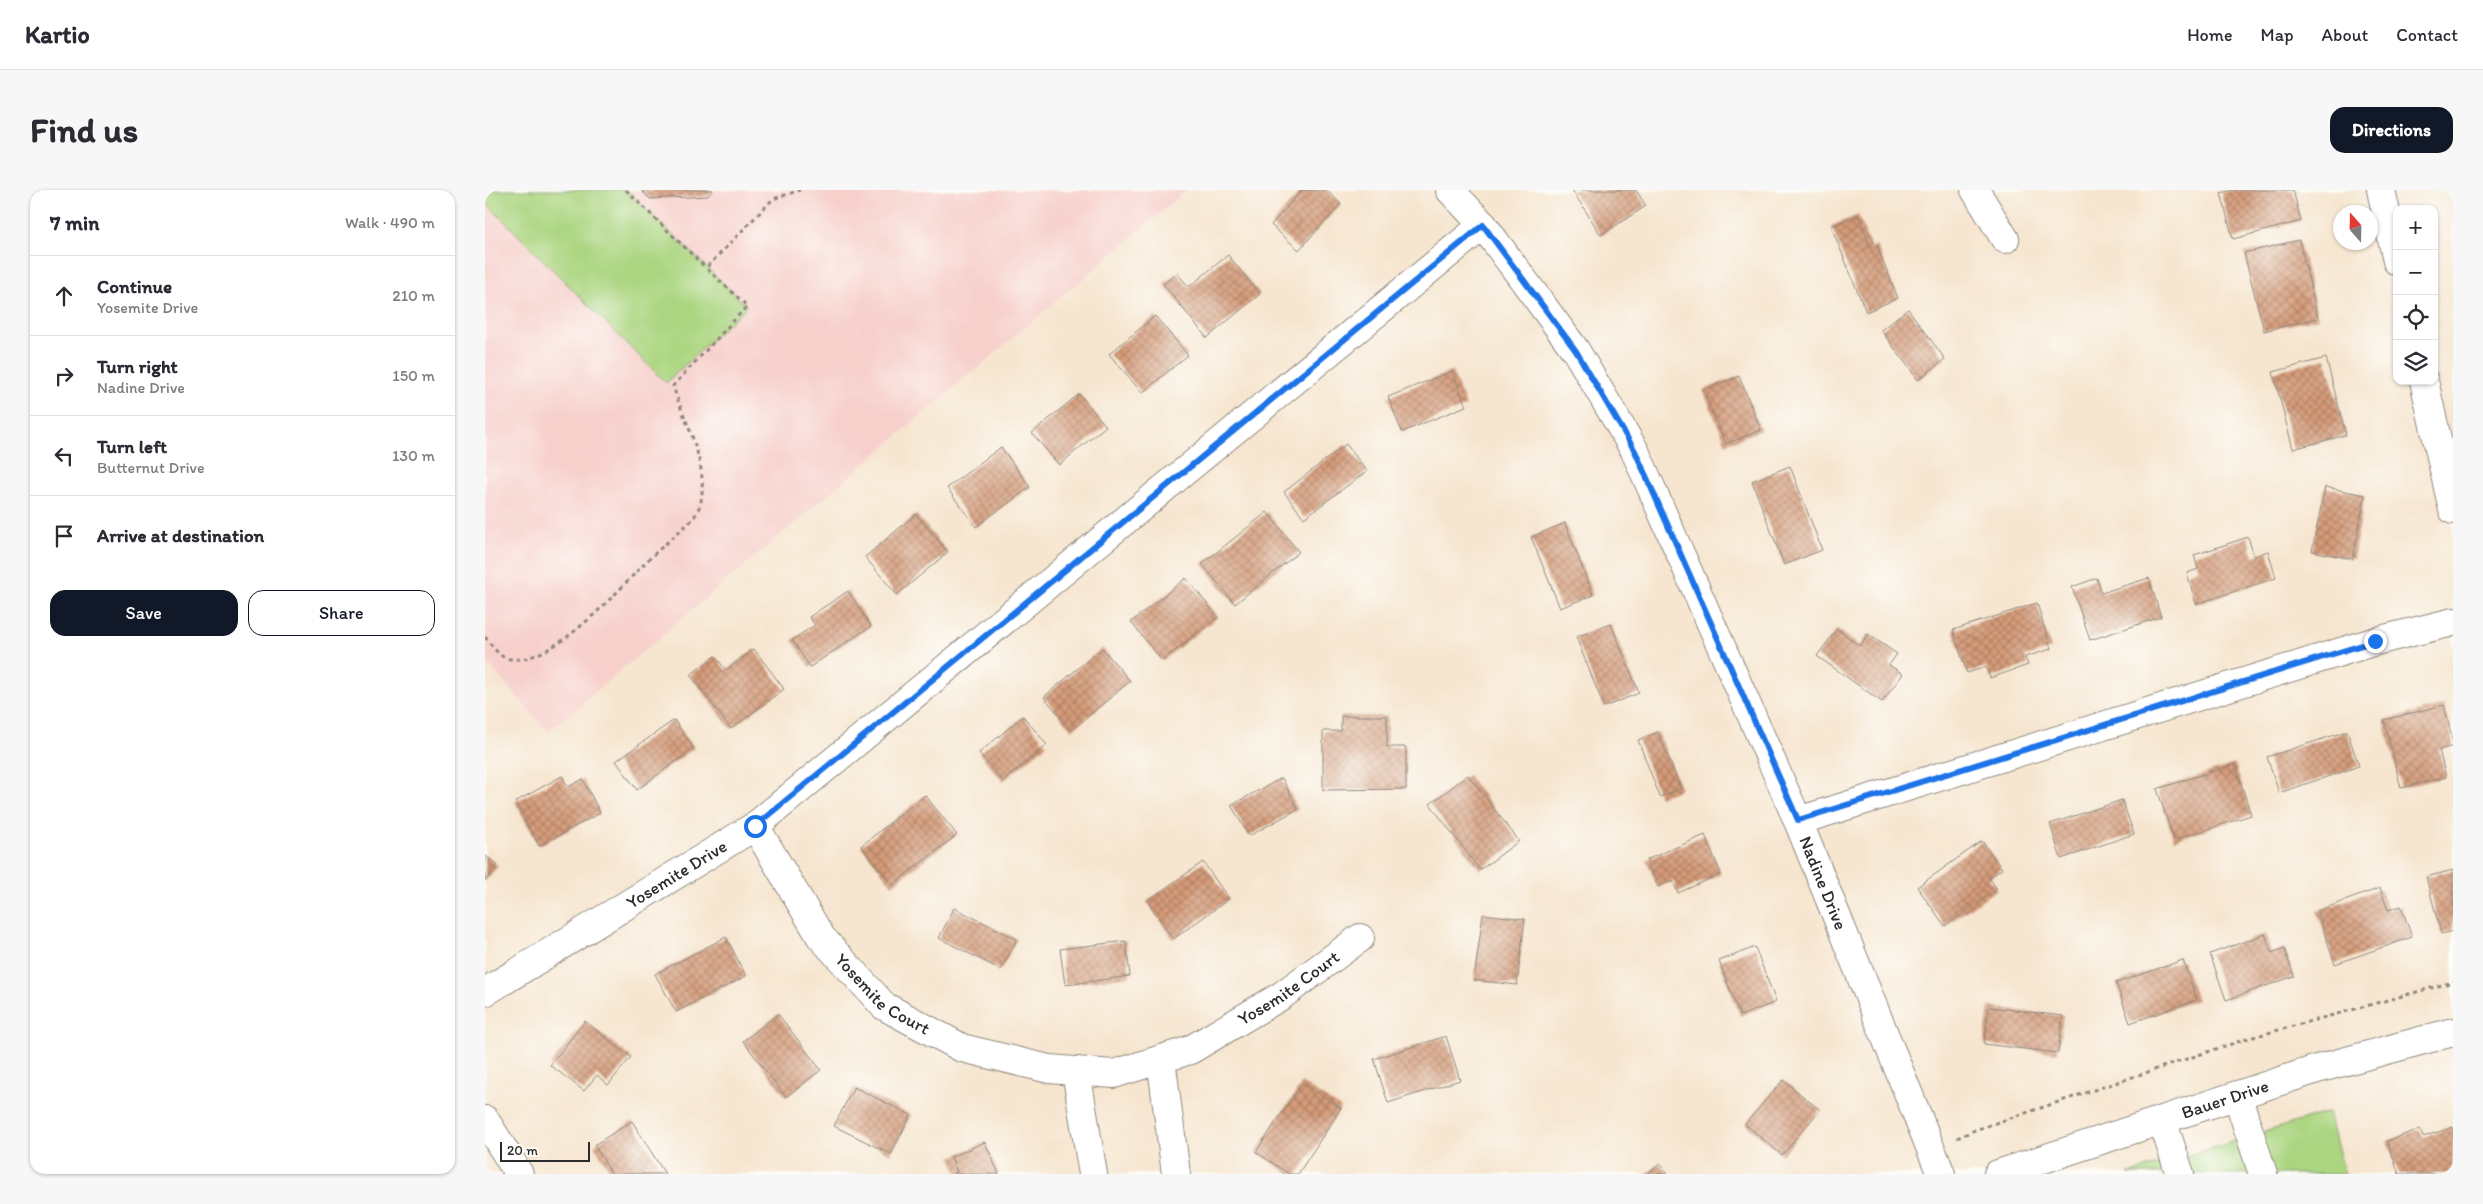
<!DOCTYPE html>
<html lang="en">
<head>
<meta charset="utf-8">
<style>
  body { margin:0; font-family:Itim,sans-serif; background:#f7f7f7; color:#2b2b33 }
  .controls { position:absolute; right:15px; top:15px; display:grid; overflow:hidden; border-radius:10px; box-shadow:0 1px 4px #0004 }
  .controls button { width:45px; height:45px; display:grid; place-items:center; padding:0; border:0; border-bottom:1px solid #e1e1e2; background:#fff; color:#2b2b33; font:25px sans-serif }
  .compass { position:absolute; left:1848px; top:15px; width:45px; height:45px; border-radius:50%; background:#fff; box-shadow:0 1px 4px #0004; rotate:340deg }
  .scale { position:absolute; left:15px; bottom:12px; width:90px; box-sizing:border-box; padding-left:5px; border:2px solid #2b2b2b; border-top:0; font-size:14px; line-height:18px; white-space:nowrap; color:#2b2b2b; -webkit-text-stroke:4px #fdfcf7; paint-order:stroke }
  .stop { position:absolute; width:15px; height:15px; margin:-11px; border:4px solid #1a73e8; border-radius:50%; background:#fff }
  .stop.end { background:#1a73e8; border-color:#fff; box-shadow:0 1px 5px #0008 }
  .list { margin:0; padding:0; list-style:none }
  h2 { display:flex; justify-content:space-between; align-items:center; height:65px; margin:0; padding:0 20px; font-size:21px }
  h2 small { font-size:16px; font-weight:400; color:#7c7c81 }
  .list li { display:grid; grid-template-columns:32px 1fr auto; gap:15px; align-items:center; box-sizing:border-box; height:80px; padding:0 20px; border-top:1px solid #e1e1e2 }
  .list b { display:block; font-size:19px; white-space:nowrap }
  .list p { margin:0; font-size:16px; white-space:nowrap; color:#7c7c81 }
  .list em { font-size:16px; font-style:normal; color:#7c7c81 }
  .actions { display:flex; gap:10px; padding:15px 20px }
  .actions a { flex:1; padding:11px 0; border:1px solid #111827; border-radius:15px; text-align:center; font-size:18px; color:#111827 }
  .actions .main { background:#111827; color:#fff }
  .icon { flex:none; width:28px; height:28px; fill:none; stroke:currentColor; stroke-width:2; stroke-linecap:round; stroke-linejoin:round }
  .map { position:relative; flex:none; width:1968px; height:984px; overflow:hidden; border-radius:15px }
  header { display:flex; align-items:center; gap:30px; box-sizing:border-box; height:70px; padding:0 25px; background:#fff; border-bottom:1px solid #e1e1e2 }
  header strong { font-size:24px }
  nav { display:flex; gap:28px; margin-inline-start:auto; font-size:18px }
  .intro { display:flex; align-items:center; justify-content:space-between; box-sizing:border-box; height:120px; padding:0 30px }
  h1 { margin:0; font-size:35px }
  .button { padding:12px 22px; border-radius:15px; background:#111827; color:#fff; font-size:18px; font-weight:700 }
  main { display:flex; gap:30px; padding:0 30px }
  aside { flex:1; background:#fff; border-radius:15px; box-shadow:0 1px 4px #0004 }
  .map>svg:first-child { display:block }
  .built { fill:#f7d0cc }
  .green { fill:#abd580; stroke:#6b8056 }
  .building { fill:url(#building-cross-hatch) }
  .lines { fill:none; stroke-linecap:round; stroke-linejoin:round }
  .minor-casing { stroke:#90887d; stroke-width:30 }
  .path { stroke:#90887d; stroke-width:3; stroke-dasharray:4 4; stroke-linecap:butt }
  .minor { stroke:#fff; stroke-width:28 }
  .route { stroke:#1a73e8; stroke-width:6 }
  .labels { text-anchor:middle; dominant-baseline:central; stroke-width:4.5; stroke-linejoin:round; paint-order:stroke }
  .street-label { font-size:18px; fill:#2b2b2b; stroke:#fdfcf7 }
</style>
</head>
<body>
<header>
<strong>Kartio</strong>
<nav><a>Home</a><a>Map</a><a>About</a><a>Contact</a></nav>
</header>
<div class="intro"><h1>Find us</h1><a class="button">Directions</a></div>
<main>
<aside>
<h2>7 min<small>Walk · 490 m</small></h2>
<ul class="list">
<li><svg class="icon" aria-label="ahead" viewBox="0 0 24 24"><path d="M12 20V5M6 11l6-6 6 6"/></svg><div><b>Continue</b><p>Yosemite Drive</p></div><em>210 m</em></li>
<li><svg class="icon" aria-label="right" viewBox="0 0 24 24"><path d="M7 20v-9h11M14 6l5 5-5 5"/></svg><div><b>Turn right</b><p>Nadine Drive</p></div><em>150 m</em></li>
<li><svg class="icon" aria-label="left" viewBox="0 0 24 24"><path d="M17 20v-9H6M10 6l-5 5 5 5"/></svg><div><b>Turn left</b><p>Butternut Drive</p></div><em>130 m</em></li>
<li><svg class="icon" aria-label="arrive" viewBox="0 0 24 24"><path d="M6 21V4h12l-3 4 3 4H6"/></svg><div><b>Arrive at destination</b></div></li>
</ul>
<div class="actions"><a class="main">Save</a><a>Share</a></div>
</aside>
<div class="map">
<svg width="1968" height="984" viewBox="0 0 1968 984">
  <defs>
    <pattern id="building-cross-hatch" width="8" height="8" patternUnits="userSpaceOnUse" patternTransform="scale(1.25)"><rect width="8" height="8" fill="#d59b79"/><path d="M0 0l8 8M0 8l8-8" fill="none" stroke="#ad7f63"/></pattern>
  </defs>
  <rect width="100%" height="100%" fill="#fdfcf7"/>
  <filter id="ink" filterUnits="userSpaceOnUse"><feTurbulence type="fractalNoise" baseFrequency=".02" numOctaves="2"/><feDisplacementMap in="SourceGraphic" scale="10" xChannelSelector="R" yChannelSelector="G"/><feConvolveMatrix kernelMatrix="1 2 1 2 8 2 1 2 1" color-interpolation-filters="sRGB"/></filter>
  <filter id="wash" filterUnits="userSpaceOnUse"><feTurbulence type="fractalNoise" baseFrequency=".0096" numOctaves="4" result="noise"/><feDisplacementMap in="SourceGraphic" scale="20" xChannelSelector="R" yChannelSelector="G"/><feGaussianBlur stdDeviation="1.12" result="paint"/><feColorMatrix in="noise" values="0 0 0 0 0 0 0 0 0 0 0 0 0 0 0 0 0 1.4 0 .05"/><feComposite in="paint" operator="in"/></filter>
  <g filter="url(#wash)">
    <rect width="100%" height="100%" fill="#f6e5cf"/>
    <!-- built -->
    <path class="built" d="M 0,0 L 702,0 L 63,542 L 0,470 Z"/>
    <!-- green -->
    <path class="green" d="M 8,0 L 141,0 L 262,116 L 181,193 L 0,12 L 0,8 Z
      M 1843,922 L 1860,984 L 1643,984 Z"/>
    <g id="blocks">
      <!-- building -->
      <path class="building" d="M 156,0 L 228,0 L 223,6 L 165,9 Z
        M 817,0 L 841,0 L 856,14 L 814,60 L 786,35 Z
        M 1087,0 L 1151,0 L 1161,16 L 1116,45 Z
        M 1748,0 L 1808,0 L 1816,31 L 1748,49 L 1736,3 Z
        M 1373,25 L 1386,58 L 1392,56 L 1413,108 L 1381,122 L 1346,36 Z
        M 1814,50 L 1833,128 L 1779,141 L 1759,63 Z
        M 743,65 L 775,104 L 722,148 L 678,94 L 692,83 L 704,97 Z
        M 1423,119 L 1460,169 L 1433,190 L 1396,140 Z
        M 670,126 L 703,165 L 657,203 L 624,164 Z
        M 1841,168 L 1861,245 L 1808,259 L 1788,182 Z
        M 967,181 L 981,216 L 917,242 L 903,207 Z
        M 1254,186 L 1276,240 L 1241,254 L 1218,200 Z
        M 594,204 L 621,236 L 574,275 L 547,243 Z
        M 861,254 L 882,281 L 819,328 L 799,302 Z
        M 516,257 L 545,297 L 491,337 L 462,298 Z
        M 1305,276 L 1337,360 L 1299,375 L 1267,291 Z
        M 1840,297 L 1880,305 L 1868,369 L 1827,361 Z
        M 782,322 L 814,362 L 750,414 L 717,374 Z
        M 431,324 L 463,362 L 412,405 L 380,367 Z
        M 1080,333 L 1108,405 L 1075,418 L 1046,347 Z
        M 1763,347 L 1769,366 L 1783,361 L 1791,388 L 1711,414 L 1702,383 L 1713,379 L 1709,365 Z
        M 701,388 L 733,427 L 677,471 L 646,432 Z
        M 1612,388 L 1616,403 L 1664,388 L 1676,427 L 1605,450 L 1587,397 Z
        M 363,401 L 386,436 L 325,477 L 307,450 L 330,435 L 324,427 Z
        M 1552,413 L 1566,459 L 1540,467 L 1543,475 L 1505,488 L 1501,477 L 1482,483 L 1468,440 Z
        M 1126,434 L 1154,503 L 1119,517 L 1091,447 Z
        M 1352,439 L 1375,456 L 1383,444 L 1412,464 L 1404,475 L 1418,484 L 1397,512 L 1332,466 Z
        M 617,458 L 645,491 L 587,540 L 559,507 Z
        M 269,459 L 299,499 L 246,539 L 205,485 L 230,466 L 241,480 Z
        M 1959,515 L 1968,552 L 1968,556 L 1954,560 L 1961,587 L 1916,598 L 1899,530 Z
        M 538,526 L 562,555 L 518,591 L 494,563 Z
        M 856,526 L 902,526 L 902,557 L 921,557 L 921,599 L 838,600 L 838,541 L 856,541 Z
        M 189,530 L 209,558 L 152,600 L 131,571 Z
        M 1862,541 L 1874,576 L 1794,603 L 1782,567 Z
        M 1173,542 L 1196,599 L 1175,607 L 1153,550 Z
        M 1750,574 L 1766,625 L 1689,650 L 1672,599 Z
        M 983,585 L 1034,651 L 995,680 L 945,614 Z
        M 77,586 L 83,597 L 98,589 L 115,623 L 54,656 L 30,612 Z
        M 797,588 L 813,619 L 764,646 L 746,615 Z
        M 440,605 L 472,645 L 407,695 L 376,656 Z
        M 1637,610 L 1649,644 L 1576,669 L 1565,634 Z
        M 1220,645 L 1236,684 L 1193,703 L 1188,691 L 1173,697 L 1161,670 Z
        M 1497,651 L 1517,679 L 1504,688 L 1512,699 L 1460,736 L 1432,697 Z
        M 0,665 L 13,676 L 0,691 Z
        M 718,672 L 744,709 L 688,749 L 662,711 Z
        M 1968,680 L 1968,741 L 1956,744 L 1941,687 Z
        M 1895,698 L 1903,720 L 1916,716 L 1927,747 L 1850,774 L 1832,721 Z
        M 469,718 L 532,749 L 516,780 L 454,748 Z
        M 998,724 L 1040,729 L 1032,795 L 989,790 Z
        M 1780,744 L 1787,763 L 1799,758 L 1809,786 L 1741,810 L 1725,764 Z
        M 241,747 L 261,786 L 191,822 L 170,784 Z
        M 641,751 L 645,786 L 580,795 L 575,759 Z
        M 1270,757 L 1291,812 L 1255,826 L 1234,771 Z
        M 1698,770 L 1712,810 L 1645,833 L 1631,793 Z
        M 1504,817 L 1578,826 L 1573,863 L 1499,854 Z
        M 293,824 L 336,880 L 301,907 L 258,851 Z
        M 100,831 L 146,867 L 123,895 L 112,885 L 99,901 L 65,875 Z
        M 961,846 L 975,890 L 903,913 L 889,869 Z
        M 1298,890 L 1335,920 L 1297,965 L 1260,934 Z
        M 817,893 L 856,918 L 813,984 L 804,984 L 771,962 Z
        M 369,897 L 426,925 L 406,964 L 349,936 Z
        M 147,931 L 180,984 L 127,984 L 109,955 Z
        M 1968,937 L 1968,984 L 1914,984 L 1902,951 L 1935,939 L 1938,947 Z
        M 500,952 L 514,984 L 468,984 L 472,982 L 466,967 Z
        M 1175,974 L 1183,984 L 1161,984 Z"/>
    </g>
  </g>
  <g filter="url(#ink)">
    <use href="#blocks" fill-opacity="0" stroke="#90887d" stroke-width="1"/>
    <g class="lines">
      <defs>
        <g id="minor">
          <path id="s1" d="M 965,0 L 998,35 L 1091,161 L 1150,261 L 1313,631 L 1456,984"/>
          <path d="M 1490,0 L 1520,49"/>
          <path d="M 1896,0 L 1912,71"/>
          <path d="M 1939,191 L 1968,320"/>
          <path d="M 1313,631 L 1891,451 L 1968,432"/>
          <path id="s2" d="M 270,636 L 336,747 L 399,816 L 477,858 L 564,879 L 629,884 L 705,860 L 796,806 L 875,748"/>
          <path id="s3" d="M 0,802 L 270,636 L 998,35"/>
          <path d="M 676,869 L 691,984"/>
          <path d="M 591,881 L 608,984"/>
          <path d="M 1752,905 L 1778,984"/>
          <path d="M 0,930 L 34,984"/>
          <path d="M 1677,930 L 1695,984"/>
          <path id="s4" d="M 1513,984 L 1832,879 L 1968,842"/>
        </g>
      </defs>
      <!-- minor casing -->
      <use href="#minor" class="minor-casing"/>
      <!-- path -->
      <path class="path" d="M 141,0 L 221,78
        M 0,4 L 6,0
        M 0,447 C 7,455 14,468 25,469 C 70,475 136,397 165,368 C 179,355 194,342 208,329 C 211,324 215,317 216,311 C 223,271 200,233 188,196 L 262,116 L 221,78 L 288,9 L 315,0
        M 1472,948 L 1490,940 L 1761,849 L 1968,792"/>
      <!-- minor -->
      <use href="#minor" class="minor"/>
    </g>
  </g>
  <g class="lines" filter="url(#ink)">
    <!-- route -->
    <path class="route" d="M 270,636 L 998,35 L 1091,161 L 1150,261 L 1313,630 L 1890,451"/>
  </g>
  <g class="labels">
    <!-- street labels -->
    <g class="street-label">
      <text stroke="none"><textPath href="#s3" startOffset="225">Yosemite Drive</textPath></text>
      <text stroke="none"><textPath href="#s1" startOffset="792">Nadine Drive</textPath></text>
      <text stroke="none"><textPath href="#s2" startOffset="662">Yosemite Court</textPath></text>
      <text stroke="none"><textPath href="#s2" startOffset="214">Yosemite Court</textPath></text>
      <text stroke="none"><textPath href="#s4" startOffset="239">Bauer Drive</textPath></text>
    </g>
  </g>
</svg>
<div class="controls">
<button>+</button>
<button>−</button>
<button><svg class="icon" aria-label="locate" viewBox="0 0 24 24"><circle cx="12" cy="12" r="6"/><path d="M12 2v4M12 18v4M2 12h4M18 12h4"/></svg></button>
<button><svg class="icon" aria-label="layers" viewBox="0 0 24 24"><path d="M12 4l9 5-9 5-9-5zM3 14l9 5 9-5"/></svg></button>
</div>
<svg class="compass" viewBox="-18 -18 36 36"><path d="M0-13l5 13h-10z" fill="#e53935"/><path d="M0 13l5-13h-10z" fill="#7c7c81"/></svg>
<div class="scale">20 m</div>
<div class="stop" style="left:270px;top:636px"></div>
<div class="stop end" style="left:1890px;top:451px"></div>
</div>
</main>
</body>
</html>
